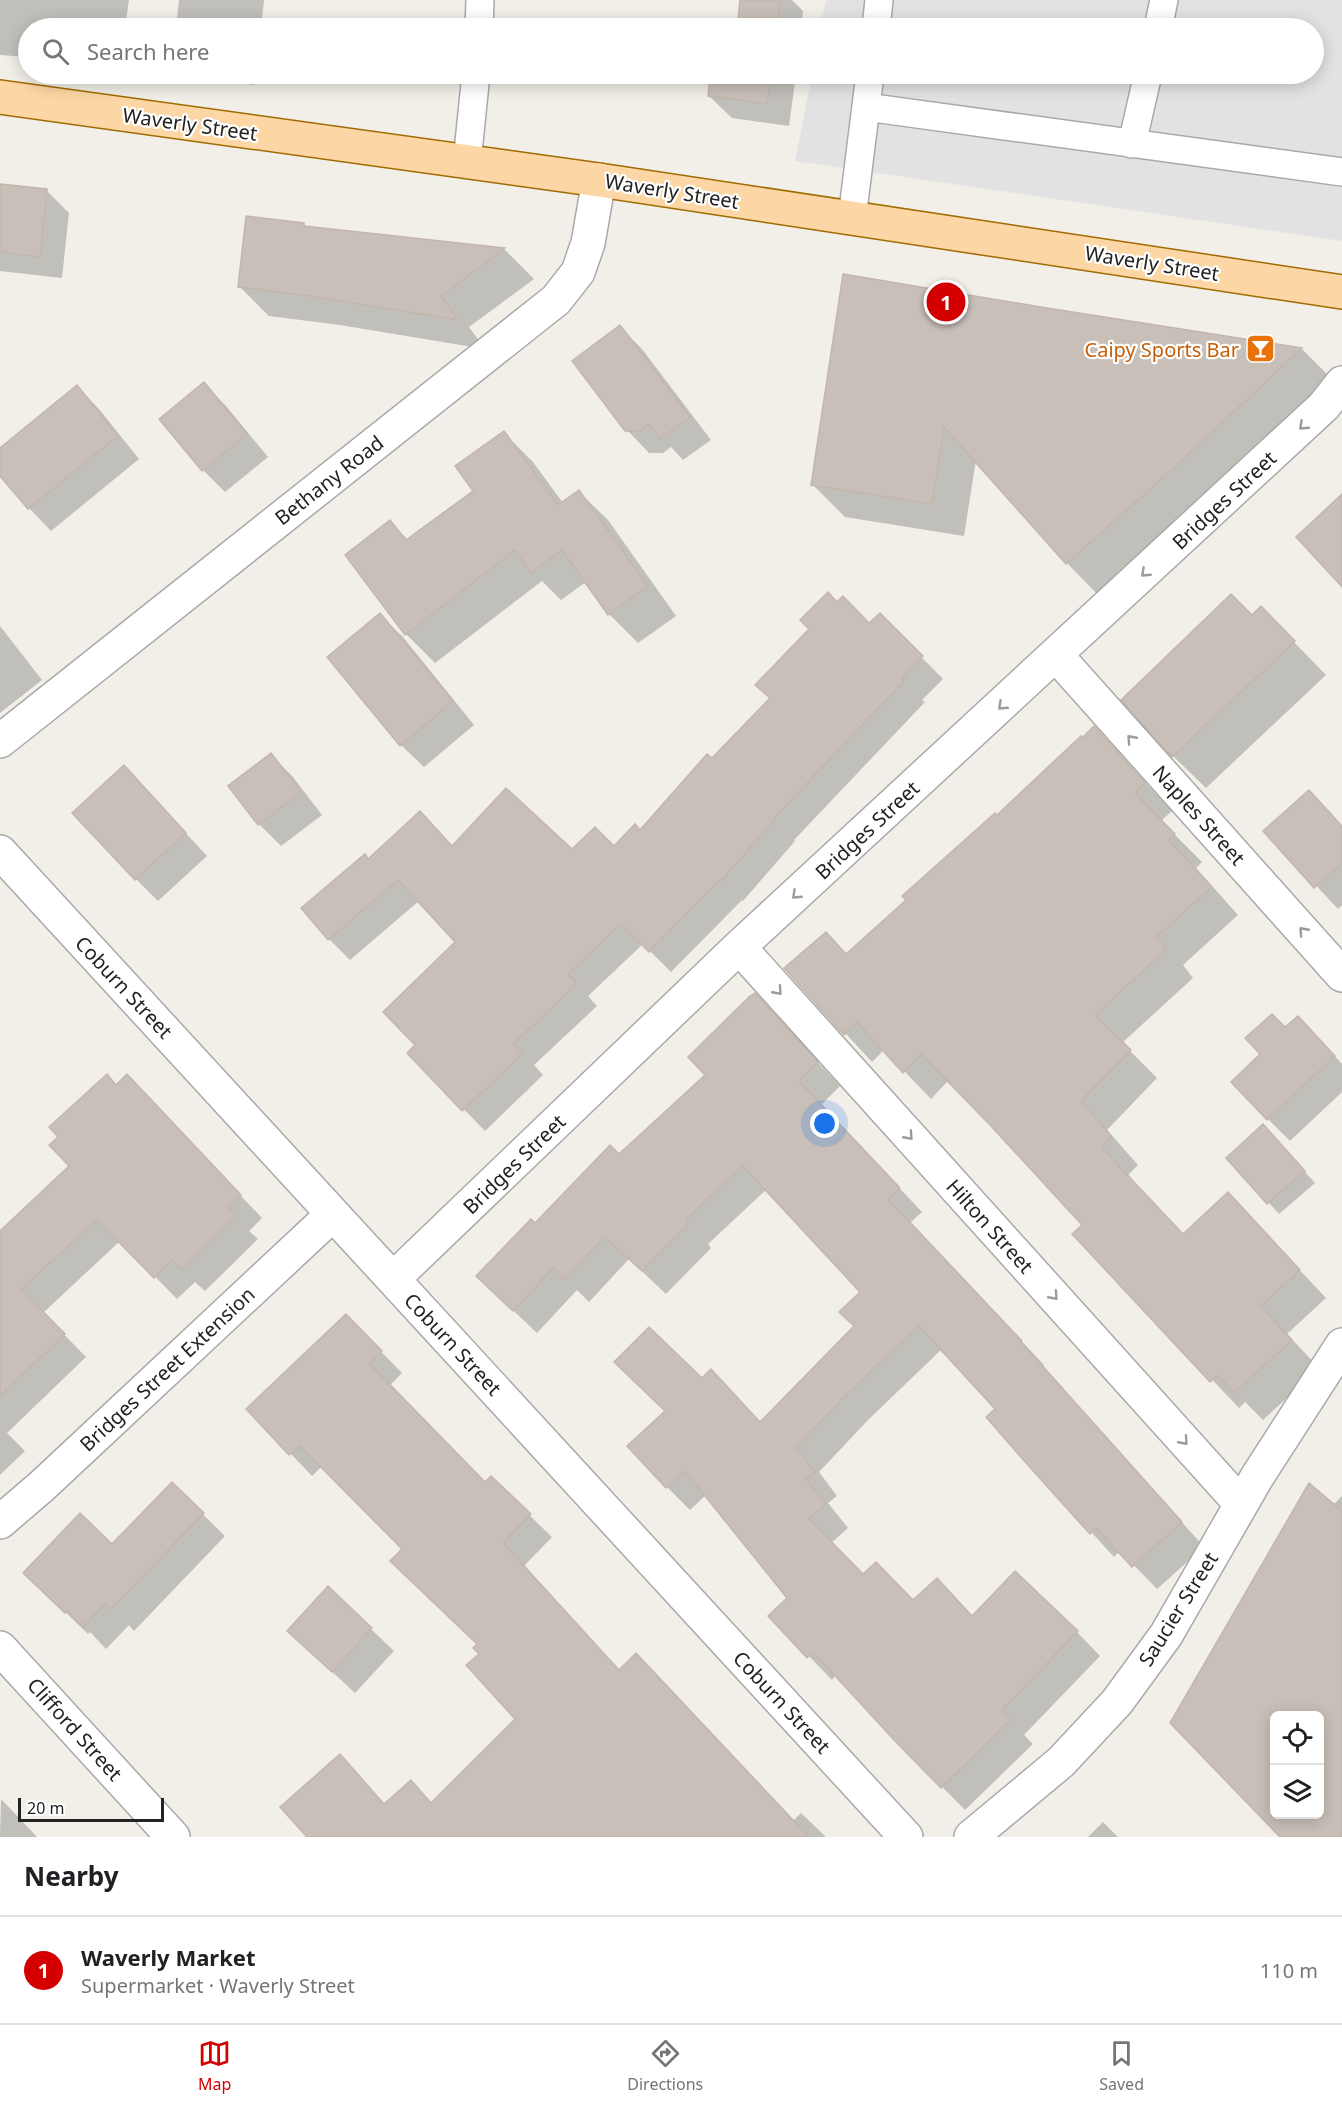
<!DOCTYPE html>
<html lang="en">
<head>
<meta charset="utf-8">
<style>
  body { margin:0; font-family:"Noto Sans",sans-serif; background:#f2f2f2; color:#202124 }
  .controls { position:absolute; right:18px; bottom:18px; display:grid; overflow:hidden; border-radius:9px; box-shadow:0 3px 15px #0003 }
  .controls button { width:54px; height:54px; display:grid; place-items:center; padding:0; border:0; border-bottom:2px solid #e0e0e0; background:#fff; color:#202124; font:30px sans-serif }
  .scale { position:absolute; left:18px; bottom:15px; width:146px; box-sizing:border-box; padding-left:6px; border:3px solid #222; border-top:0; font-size:16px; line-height:21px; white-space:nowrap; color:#222; -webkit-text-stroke:4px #fff; paint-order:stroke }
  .you { position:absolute; left:825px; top:1124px; width:21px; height:21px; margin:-15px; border:4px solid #fff; border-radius:50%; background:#1a73e8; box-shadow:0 0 0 9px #1a73e833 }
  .badge { display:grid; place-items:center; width:39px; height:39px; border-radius:50%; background:#d40000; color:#fff; font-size:20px; font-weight:700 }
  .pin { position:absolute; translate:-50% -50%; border:3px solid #fff; box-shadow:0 2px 6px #0006 }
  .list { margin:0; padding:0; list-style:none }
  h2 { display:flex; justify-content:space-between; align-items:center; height:78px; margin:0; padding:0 24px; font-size:26px }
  h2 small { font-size:20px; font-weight:400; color:#757577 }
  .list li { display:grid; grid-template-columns:39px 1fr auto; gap:18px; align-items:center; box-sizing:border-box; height:108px; padding:0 24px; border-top:2px solid #e0e0e0 }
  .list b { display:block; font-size:22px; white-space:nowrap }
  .list p { margin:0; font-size:20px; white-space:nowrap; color:#757577 }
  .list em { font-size:20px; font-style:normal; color:#757577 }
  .icon { flex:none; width:33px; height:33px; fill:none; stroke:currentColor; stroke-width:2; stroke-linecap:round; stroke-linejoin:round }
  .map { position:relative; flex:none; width:1342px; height:1837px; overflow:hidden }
  .search { position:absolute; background:#fff; box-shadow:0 3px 15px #0003; left:18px; right:18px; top:18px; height:66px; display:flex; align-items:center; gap:15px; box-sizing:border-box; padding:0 21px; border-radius:33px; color:#757577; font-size:22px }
  .sheet { height:186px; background:#fff }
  nav { display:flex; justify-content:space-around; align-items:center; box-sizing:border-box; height:84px; border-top:2px solid #e0e0e0; background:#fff; font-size:16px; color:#757577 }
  nav a { display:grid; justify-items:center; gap:3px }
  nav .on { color:#d40000 }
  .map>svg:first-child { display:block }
  .parking { fill:#e2e2e2 }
  .shadow { fill:#0003; fill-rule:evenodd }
  .building { fill:#c7bfb8; stroke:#c4b6ab; stroke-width:1.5; fill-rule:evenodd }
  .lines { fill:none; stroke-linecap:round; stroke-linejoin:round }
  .service-casing { stroke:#a9a9a9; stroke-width:30 }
  .minor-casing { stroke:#a9a9a9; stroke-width:36 }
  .tertiary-casing { stroke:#a9a9a9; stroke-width:36 }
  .primary-casing { stroke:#a06b00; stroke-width:36 }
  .service { stroke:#fff; stroke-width:27 }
  .minor { stroke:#fff; stroke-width:33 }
  .tertiary { stroke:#fff; stroke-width:33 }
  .primary { stroke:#fcd6a4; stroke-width:33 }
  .oneway { stroke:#9c9c9c }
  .labels { text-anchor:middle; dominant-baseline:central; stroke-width:4.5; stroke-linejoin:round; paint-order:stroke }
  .street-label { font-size:20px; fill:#222; stroke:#fff }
  .food-label { font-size:20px; fill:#c56008; stroke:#fff; text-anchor:end }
</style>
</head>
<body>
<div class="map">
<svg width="1342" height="1837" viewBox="0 0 1342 1837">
  <rect width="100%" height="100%" fill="#f2efe9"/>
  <!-- parking -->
  <path class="parking" d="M 826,0 L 1342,0 L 1342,241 L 795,161 L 812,74 L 1314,74 L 1314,28 L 820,28 Z"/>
  <!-- shadow -->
  <path class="shadow" d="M 0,0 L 129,0 L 125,28 L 28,28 L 28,60 L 26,57 L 0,55 Z
    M 179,0 L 264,0 L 261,28 L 176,28 Z
    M 742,0 L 792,0 L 803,11 L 801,28 L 738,28 Z
    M 94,74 L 117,74 L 117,77 Z
    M 191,74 L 256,74 L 254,85 L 195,78 Z
    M 712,74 L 796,74 L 789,126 L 732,118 L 709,96 Z
    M 0,185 L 47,191 L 69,213 L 62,278 L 0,271 Z
    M 303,225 L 306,227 L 505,250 L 534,279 L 469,327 L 485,349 L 340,325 L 269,316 L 239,286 Z
    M 844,276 L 1302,349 L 1334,381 L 1099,596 L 1067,563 L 976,460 L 964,536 L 845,517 L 813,485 Z
    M 620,327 L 642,349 L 711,440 L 683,460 L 671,447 L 663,453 L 649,453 L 627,430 Z
    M 204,384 L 226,406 L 268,457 L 225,492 L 203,470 Z
    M 77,387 L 99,409 L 139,459 L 51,531 L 29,508 L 0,473 L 0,450 Z
    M 504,433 L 533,462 L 563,503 L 579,492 L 608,520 L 676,616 L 638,643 L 609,614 L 586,582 L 561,600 L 542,581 L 435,663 L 406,634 L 347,555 L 390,522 L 408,540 L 475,492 Z
    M 838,604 L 869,625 L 880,615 L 943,679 L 922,700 L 925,702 L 794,840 L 795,841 L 743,901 L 742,900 L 671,972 L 643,944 L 588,996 L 597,1006 L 534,1065 L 543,1075 L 485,1131 L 409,1053 L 417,1045 L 458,942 L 419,901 L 350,960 L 329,939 L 369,860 L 453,848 L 572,851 L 614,848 L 640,832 L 771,699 Z
    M 380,615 L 403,637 L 474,725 L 424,767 L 401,745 Z
    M 1252,616 L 1293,641 L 1326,675 L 1206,788 L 1173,756 L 1123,700 Z
    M 0,626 L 42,680 L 0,713 Z
    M 1094,728 L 1172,811 L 1161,821 L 1202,862 L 1196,868 L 1238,915 L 1183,965 L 1193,978 L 1122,1043 L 1157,1078 L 1107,1130 L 1138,1165 L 1127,1176 L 1183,1236 L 1228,1194 L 1326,1298 L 1287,1334 L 1319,1368 L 1263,1420 L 1245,1402 L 1239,1408 L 1074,1234 L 1084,1225 L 949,1080 L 931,1099 L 884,1050 L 872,1062 L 786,969 L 847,955 Z
    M 271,755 L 293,777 L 322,815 L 281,846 L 259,824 Z
    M 146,790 L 207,856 L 158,901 L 136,879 Z
    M 1342,826 L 1342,905 L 1338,909 L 1265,831 Z
    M 755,995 L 840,1086 L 821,1105 L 922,1212 L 910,1223 L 1044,1365 L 1043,1366 L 1204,1547 L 1157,1589 L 1120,1551 L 1114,1557 L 1027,1462 L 997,1409 L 942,1349 L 868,1420 L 819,1472 L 837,1496 L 828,1503 L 848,1528 L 831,1543 L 863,1576 L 913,1602 L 973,1617 L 1077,1632 L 1100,1656 L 1024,1735 L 1033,1744 L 965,1810 L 897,1741 L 836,1675 L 832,1680 L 770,1616 L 789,1598 L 706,1495 L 690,1510 L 667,1487 L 702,1380 L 761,1423 L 856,1326 L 862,1292 L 767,1189 L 708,1244 L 711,1248 L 666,1294 L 629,1259 L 589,1302 L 577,1290 L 537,1333 L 501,1299 L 535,1225 L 619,1157 L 707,1075 Z
    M 1285,1029 L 1320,1040 L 1342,1064 L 1342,1092 L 1290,1141 L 1268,1119 Z
    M 117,1086 L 149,1099 L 262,1218 L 249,1231 L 258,1239 L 205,1291 L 195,1282 L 177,1299 L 120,1241 L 43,1313 L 86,1357 L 7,1433 L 25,1451 L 0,1475 L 0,1233 L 71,1167 Z
    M 1274,1137 L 1315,1183 L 1279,1214 L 1228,1158 Z
    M 346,1316 L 402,1373 L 390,1385 L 486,1484 L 491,1478 L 552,1537 L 524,1566 L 620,1671 L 793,1821 L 801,1813 L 826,1837 L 309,1837 L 340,1756 L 385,1805 L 411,1782 L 432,1804 L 517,1719 L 481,1654 L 479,1645 L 404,1549 L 322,1466 L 312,1476 L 248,1409 Z
    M 172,1484 L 225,1536 L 134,1631 L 129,1625 L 106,1649 L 90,1632 L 88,1634 L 25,1573 L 112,1546 Z
    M 1342,1496 L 1342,1837 L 1282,1837 L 1172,1723 L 1333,1505 ZM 1274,1716 L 1320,1716 L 1320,1814 L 1274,1814 Z
    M 328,1588 L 394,1651 L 355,1693 L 312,1653 Z
    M 1,1799 L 23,1822 L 37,1837 L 0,1837 Z
    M 1103,1822 L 1118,1837 L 1088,1837 Z"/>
  <!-- building -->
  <path class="building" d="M 740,0 L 780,0 L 777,28 L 716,28 L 716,25 L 737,28 Z
    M 710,74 L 771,74 L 767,104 L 708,96 Z
    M 0,184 L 47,189 L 40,257 L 0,252 Z
    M 246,216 L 304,223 L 304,226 L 505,248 L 441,296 L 458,320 L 309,296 L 238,287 Z
    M 843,274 L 1047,308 L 1302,348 L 1167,474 L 1066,564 L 944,427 L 932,504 L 811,485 Z
    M 620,325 L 690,417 L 660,439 L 649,424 L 640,431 L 625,431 L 572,361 Z
    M 204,382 L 247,434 L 202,471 L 159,419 Z
    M 77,385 L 118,436 L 28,509 L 0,476 L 0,448 Z
    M 504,431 L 558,505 L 579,490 L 648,586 L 608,615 L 562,550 L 531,573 L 515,550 L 405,635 L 345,555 L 390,520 L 406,540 L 473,491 L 455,466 Z
    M 1342,494 L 1342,587 L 1296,537 Z
    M 828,592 L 837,602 L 843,596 L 869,623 L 880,613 L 923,656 L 902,678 L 905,680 L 774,818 L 775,819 L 721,881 L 720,880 L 649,952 L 621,924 L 568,974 L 577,984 L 514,1043 L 523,1053 L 462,1111 L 407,1053 L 415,1045 L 383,1012 L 455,942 L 398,880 L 328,940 L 301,908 L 365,854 L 368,859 L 420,811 L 452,846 L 506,788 L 572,849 L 595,827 L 614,846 L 635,824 L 640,830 L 707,754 L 712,758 L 770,698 L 755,685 L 809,629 L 800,620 Z
    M 1231,594 L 1252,615 L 1261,606 L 1295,641 L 1172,757 L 1121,700 Z
    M 380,613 L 453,701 L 400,746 L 327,657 Z
    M 1094,726 L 1145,783 L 1135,793 L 1175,834 L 1169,840 L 1212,887 L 1156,937 L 1167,949 L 1095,1015 L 1131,1050 L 1081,1101 L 1112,1137 L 1101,1147 L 1183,1234 L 1228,1192 L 1300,1270 L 1261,1306 L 1292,1340 L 1234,1393 L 1218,1375 L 1210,1382 L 1072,1234 L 1082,1225 L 991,1126 L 921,1054 L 903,1073 L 857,1022 L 844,1035 L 784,968 L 826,932 L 846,954 L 906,900 L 902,896 L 995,813 L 997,815 L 1081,736 L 1082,738 Z
    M 271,753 L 301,792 L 258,825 L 228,786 Z
    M 124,765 L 186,833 L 135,880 L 72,813 Z
    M 1309,790 L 1342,826 L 1342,863 L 1314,888 L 1263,831 Z
    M 755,993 L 818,1062 L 799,1081 L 900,1188 L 888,1199 L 1022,1341 L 1021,1342 L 1182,1522 L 1132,1567 L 1096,1528 L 1090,1534 L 1026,1463 L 986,1417 L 995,1409 L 919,1326 L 844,1397 L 796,1448 L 815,1472 L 806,1479 L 826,1504 L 809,1519 L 863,1574 L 876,1562 L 913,1600 L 937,1578 L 972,1616 L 1015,1571 L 1078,1631 L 1002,1710 L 1011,1720 L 941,1788 L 896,1742 L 813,1652 L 807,1658 L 768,1616 L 787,1598 L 685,1471 L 666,1488 L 627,1446 L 665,1411 L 614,1362 L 649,1327 L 702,1378 L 711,1369 L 760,1422 L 854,1326 L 839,1312 L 860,1292 L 743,1166 L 685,1220 L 689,1224 L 642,1271 L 605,1237 L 565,1279 L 553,1268 L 513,1311 L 476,1276 L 531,1219 L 535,1223 L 610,1145 L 619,1154 L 705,1075 L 688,1057 L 749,997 Z
    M 1272,1014 L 1285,1027 L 1298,1016 L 1335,1056 L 1267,1120 L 1231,1082 L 1260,1054 L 1245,1038 Z
    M 107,1074 L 116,1085 L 127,1074 L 241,1195 L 228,1207 L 236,1216 L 181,1270 L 172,1260 L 154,1278 L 97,1220 L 21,1289 L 65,1334 L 0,1396 L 0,1231 L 69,1166 L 49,1145 L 58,1137 L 49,1127 Z
    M 1263,1124 L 1305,1171 L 1267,1204 L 1226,1158 Z
    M 346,1314 L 382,1351 L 369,1363 L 485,1482 L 491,1476 L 531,1514 L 503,1543 L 619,1670 L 636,1653 L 809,1837 L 307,1837 L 280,1807 L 340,1754 L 384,1804 L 411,1780 L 431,1803 L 515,1719 L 466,1665 L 479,1654 L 473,1648 L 477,1644 L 390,1561 L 402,1549 L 300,1446 L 289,1455 L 246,1409 Z
    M 172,1482 L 204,1513 L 111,1609 L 105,1604 L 83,1627 L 67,1611 L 65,1613 L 23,1573 L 80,1513 L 112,1544 Z
    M 1309,1483 L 1342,1511 L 1342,1837 L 1280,1837 L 1170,1723 ZM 1275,1716 L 1320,1716 L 1320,1815 L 1275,1815 Z
    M 328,1586 L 372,1628 L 332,1672 L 287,1631 Z"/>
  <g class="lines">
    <defs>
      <path id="service" d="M 479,28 L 480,0
        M 876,28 L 879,0
        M 1158,28 L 1164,0
        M 866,107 L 1342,172
        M 1132,144 L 1148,74
        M 467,162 L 476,74
        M 852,218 L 870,74"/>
      <path id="minor" d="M 1056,655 L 1342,975
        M 0,852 L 906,1837
        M 739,947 L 1241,1504
        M 393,1279 L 739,947 L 1324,406 L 1342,383
        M 0,1522 L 42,1486 L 333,1214
        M 0,1648 L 173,1837
        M 971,1837 L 1061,1762 L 1117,1702 L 1166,1635 L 1257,1477 L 1342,1345"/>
      <path id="tertiary" d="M 0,741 L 556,300 L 578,272 L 588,243 L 599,180"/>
      <path id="primary" d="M 0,97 L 599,180 L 1342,292"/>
    </defs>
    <!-- service casing -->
    <use href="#service" class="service-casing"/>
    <!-- minor casing -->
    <use href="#minor" class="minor-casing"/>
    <!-- tertiary casing -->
    <use href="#tertiary" class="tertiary-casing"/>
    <!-- primary casing -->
    <use href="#primary" class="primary-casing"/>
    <!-- service -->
    <use href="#service" class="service"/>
    <!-- minor -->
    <use href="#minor" class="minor"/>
    <!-- tertiary -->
    <use href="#tertiary" class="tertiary"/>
    <!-- primary -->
    <use href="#primary" class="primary"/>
  </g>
  <!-- one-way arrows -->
  <defs><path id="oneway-chevron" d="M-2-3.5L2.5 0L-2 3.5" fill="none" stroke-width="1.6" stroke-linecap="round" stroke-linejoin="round" transform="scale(1.5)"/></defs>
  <g class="oneway">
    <use href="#oneway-chevron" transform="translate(1303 426) rotate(137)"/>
    <use href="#oneway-chevron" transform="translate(1145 573) rotate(137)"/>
    <use href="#oneway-chevron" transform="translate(1002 706) rotate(137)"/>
    <use href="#oneway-chevron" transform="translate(1131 739) rotate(-132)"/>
    <use href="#oneway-chevron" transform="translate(796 895) rotate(137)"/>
    <use href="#oneway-chevron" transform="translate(1303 931) rotate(-132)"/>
    <use href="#oneway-chevron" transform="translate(778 991) rotate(48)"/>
    <use href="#oneway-chevron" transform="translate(909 1136) rotate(48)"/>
    <use href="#oneway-chevron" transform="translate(1054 1296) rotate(48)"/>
    <use href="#oneway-chevron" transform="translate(1184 1441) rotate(48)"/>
  </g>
  <!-- icons -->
  <defs>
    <symbol id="bar-square" viewBox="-11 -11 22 22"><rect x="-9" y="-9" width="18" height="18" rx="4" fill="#e8710a" stroke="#fff"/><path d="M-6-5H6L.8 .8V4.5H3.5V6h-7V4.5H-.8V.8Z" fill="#fff"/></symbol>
  </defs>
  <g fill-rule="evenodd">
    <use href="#bar-square" x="1244" y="332" width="33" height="33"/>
  </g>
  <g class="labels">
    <!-- street labels -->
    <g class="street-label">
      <text transform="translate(190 124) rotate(8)">Waverly Street</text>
      <text transform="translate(672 191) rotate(9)">Waverly Street</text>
      <text transform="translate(1152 263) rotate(9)">Waverly Street</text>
      <text transform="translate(329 480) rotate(-38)">Bethany Road</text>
      <text transform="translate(1224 500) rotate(-43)">Bridges Street</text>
      <text transform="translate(1199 815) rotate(48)">Naples Street</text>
      <text transform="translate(867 830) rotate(-43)">Bridges Street</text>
      <text transform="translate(124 987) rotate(47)">Coburn Street</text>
      <text transform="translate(514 1164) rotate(-44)">Bridges Street</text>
      <text transform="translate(990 1226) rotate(48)">Hilton Street</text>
      <text transform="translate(453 1344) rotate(47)">Coburn Street</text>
      <text transform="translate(167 1369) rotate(-43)">Bridges Street Extension</text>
      <text transform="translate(1178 1609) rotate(-58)">Saucier Street</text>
      <text transform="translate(782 1702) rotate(47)">Coburn Street</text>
      <text transform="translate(75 1729) rotate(48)">Clifford Street</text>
    </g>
    <!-- food labels -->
    <g class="food-label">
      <text x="1239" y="349">Caipy Sports Bar</text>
    </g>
  </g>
</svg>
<div class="controls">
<button><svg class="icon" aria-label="locate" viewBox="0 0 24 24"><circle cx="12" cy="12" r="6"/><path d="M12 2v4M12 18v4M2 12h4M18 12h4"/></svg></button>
<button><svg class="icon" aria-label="layers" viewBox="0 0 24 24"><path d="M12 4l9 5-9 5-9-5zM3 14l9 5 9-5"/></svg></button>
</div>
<div class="scale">20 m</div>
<div class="you"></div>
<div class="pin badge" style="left:946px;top:302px">1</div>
<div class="search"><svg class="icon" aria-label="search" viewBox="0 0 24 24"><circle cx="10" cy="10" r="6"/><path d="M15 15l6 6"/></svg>Search here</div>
</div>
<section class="sheet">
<h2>Nearby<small></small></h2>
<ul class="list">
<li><span class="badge">1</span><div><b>Waverly Market</b><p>Supermarket · Waverly Street</p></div><em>110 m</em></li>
</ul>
</section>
<nav>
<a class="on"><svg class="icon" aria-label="map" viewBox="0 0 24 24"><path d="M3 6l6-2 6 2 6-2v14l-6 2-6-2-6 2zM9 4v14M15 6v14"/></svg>Map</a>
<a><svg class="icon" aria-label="directions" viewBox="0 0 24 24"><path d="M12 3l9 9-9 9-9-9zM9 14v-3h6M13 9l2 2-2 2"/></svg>Directions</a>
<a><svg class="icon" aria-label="saved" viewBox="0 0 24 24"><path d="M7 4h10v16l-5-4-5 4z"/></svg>Saved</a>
</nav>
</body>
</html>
